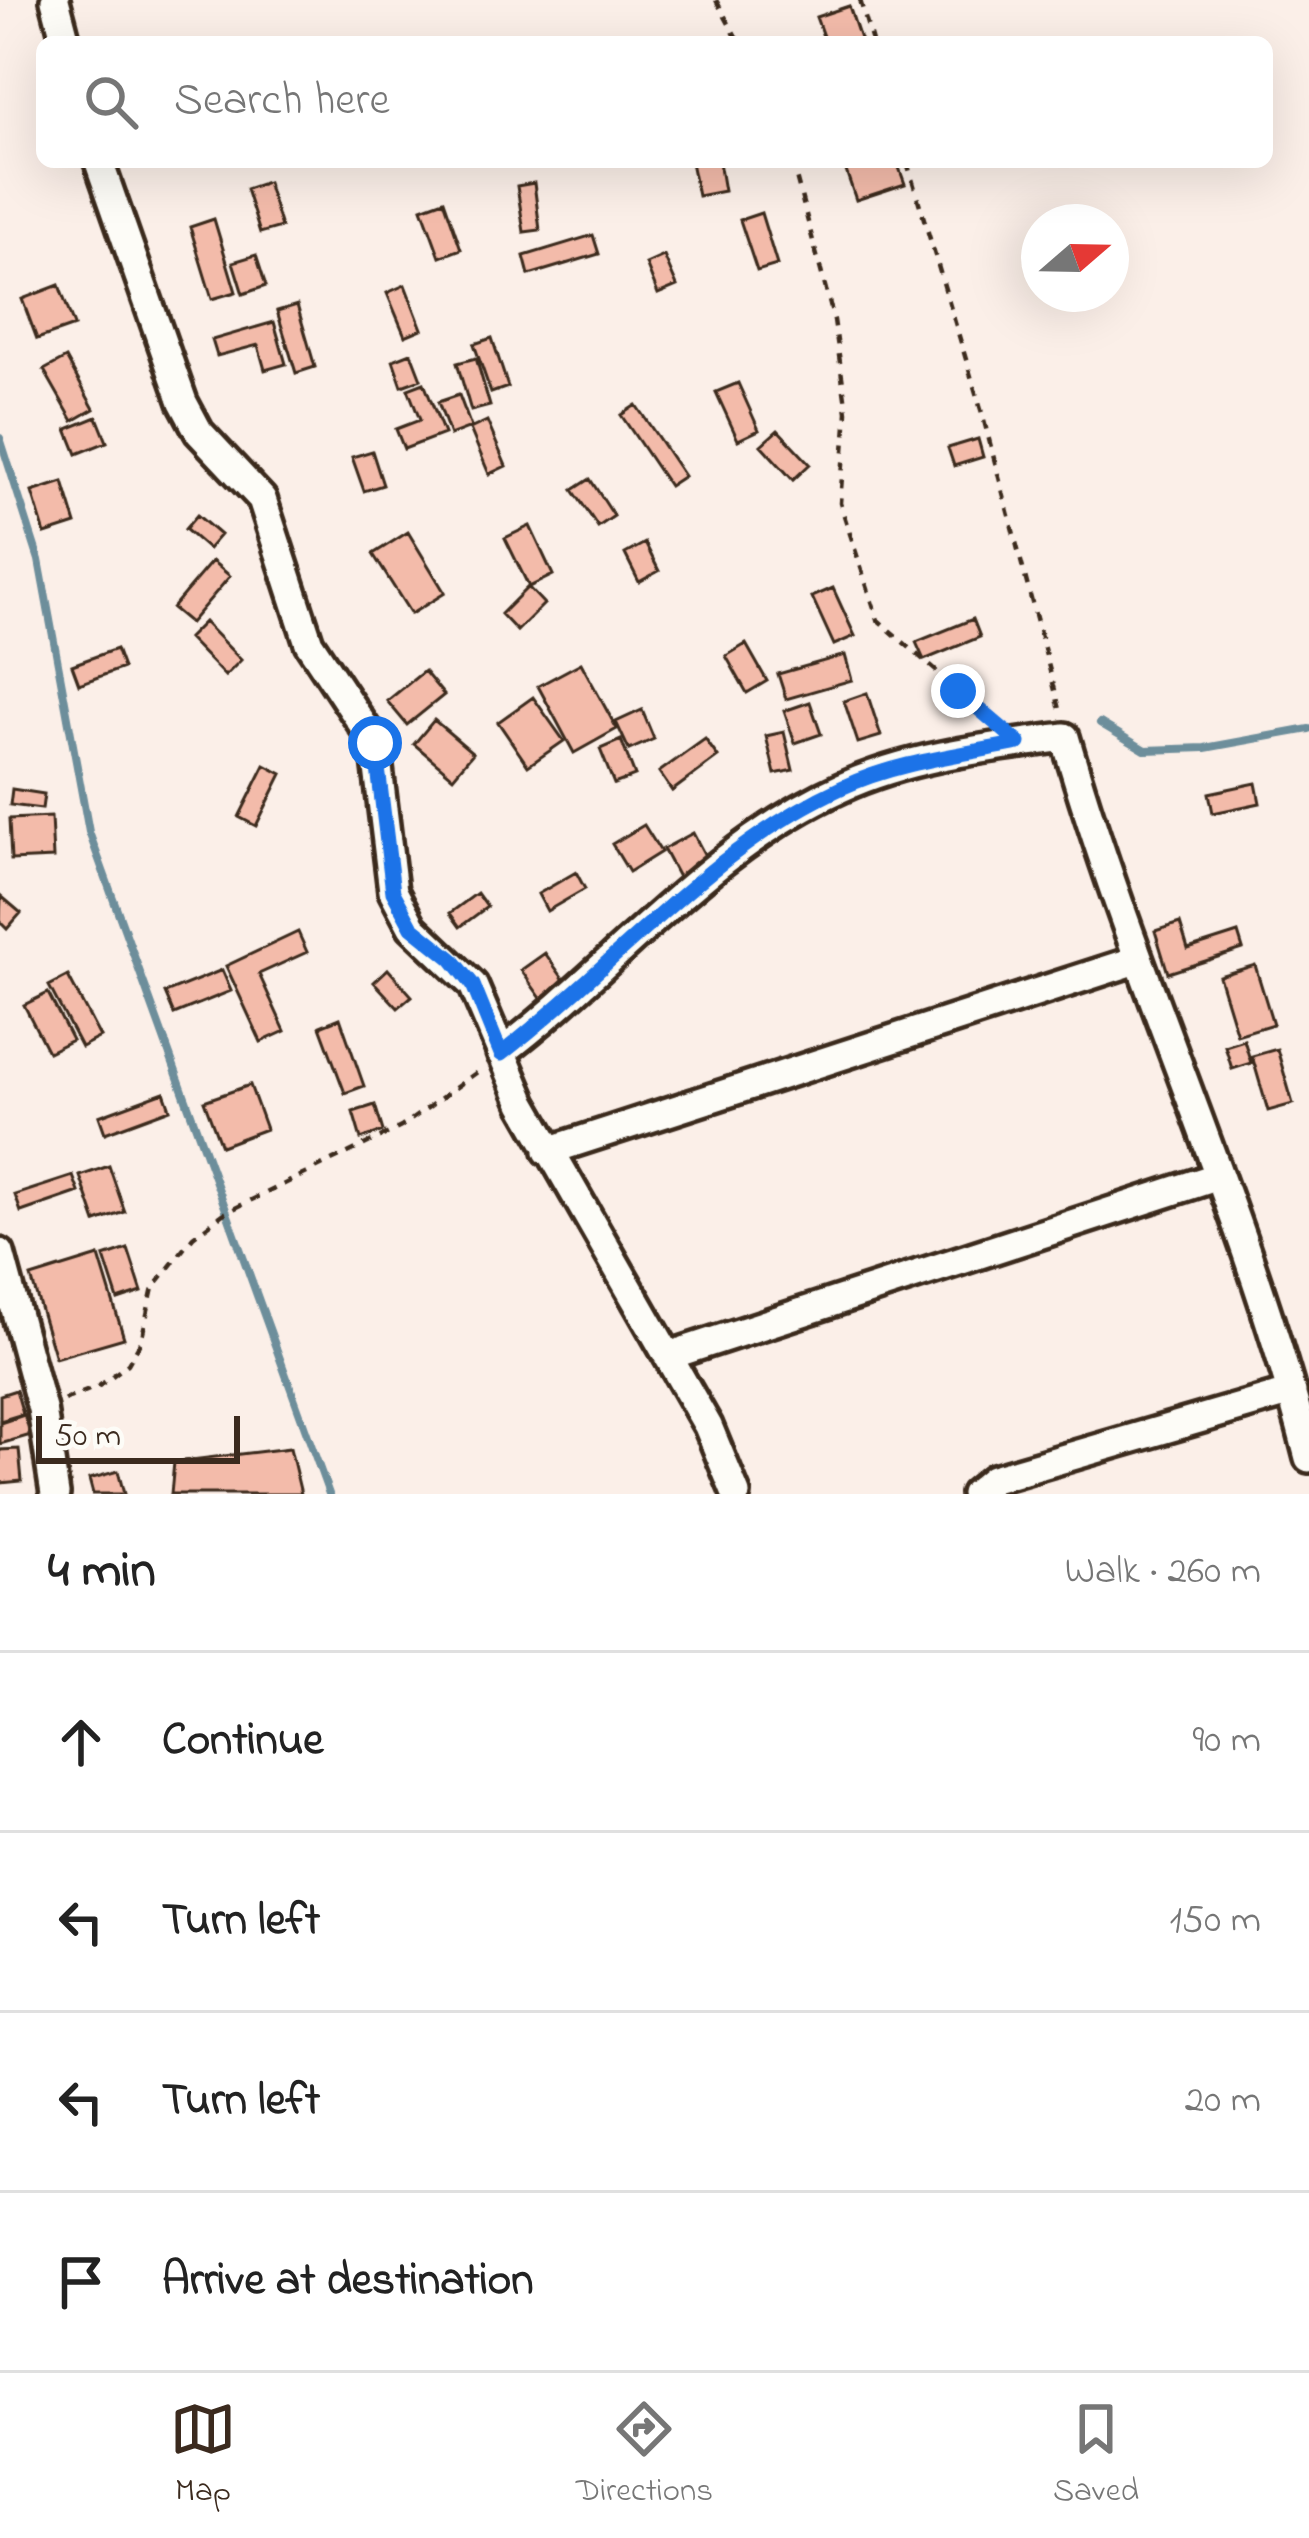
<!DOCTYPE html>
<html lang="en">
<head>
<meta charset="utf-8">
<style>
  body { margin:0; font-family:"Indie Flower",sans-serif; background:#f2f2f2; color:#222 }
  .compass { position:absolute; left:1021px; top:204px; width:108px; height:108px; border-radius:50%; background:#fff; box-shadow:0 12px 48px #0002; rotate:70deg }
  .scale { position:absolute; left:36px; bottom:30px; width:204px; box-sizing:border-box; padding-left:12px; border:6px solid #3b2a1e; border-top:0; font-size:33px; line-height:42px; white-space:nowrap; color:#3b2a1e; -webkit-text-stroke:9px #fdfcf7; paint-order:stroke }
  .stop { position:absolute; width:36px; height:36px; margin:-27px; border:9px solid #1a73e8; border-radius:50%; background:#fff }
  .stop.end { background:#1a73e8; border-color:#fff; box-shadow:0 3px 12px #0008 }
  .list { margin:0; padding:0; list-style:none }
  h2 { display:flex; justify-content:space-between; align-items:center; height:156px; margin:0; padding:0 48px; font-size:51px }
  h2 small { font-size:39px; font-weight:400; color:#767676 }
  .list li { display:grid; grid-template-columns:78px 1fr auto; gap:36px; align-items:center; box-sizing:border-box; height:180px; padding:0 48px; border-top:3px solid #e0e0e0 }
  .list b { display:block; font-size:45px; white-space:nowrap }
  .list em { font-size:39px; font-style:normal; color:#767676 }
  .icon { flex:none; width:66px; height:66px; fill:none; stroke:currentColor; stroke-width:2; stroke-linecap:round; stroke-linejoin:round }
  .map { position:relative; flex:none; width:1309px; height:1494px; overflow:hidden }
  .search { position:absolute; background:#fff; box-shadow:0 12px 48px #0002; left:36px; right:36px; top:36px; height:132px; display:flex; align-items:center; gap:30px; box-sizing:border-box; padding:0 42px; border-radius:18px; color:#767676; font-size:45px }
  .sheet { height:876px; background:#fff }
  nav { display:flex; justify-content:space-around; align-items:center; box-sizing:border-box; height:168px; border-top:3px solid #e0e0e0; background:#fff; font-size:33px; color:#767676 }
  nav a { display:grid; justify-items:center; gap:6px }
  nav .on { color:#3b2a1e }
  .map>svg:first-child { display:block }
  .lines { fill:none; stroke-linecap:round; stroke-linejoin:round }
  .stream { stroke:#6d8e9b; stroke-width:8 }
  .building { fill:#f3bbaa; stroke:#3b2a1e; stroke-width:3 }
  .street-casing { stroke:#3b2a1e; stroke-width:36 }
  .path { stroke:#3b2a1e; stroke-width:4.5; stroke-dasharray:9 9; stroke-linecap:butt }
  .street { stroke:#fdfcf7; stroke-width:27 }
  .route { stroke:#1a73e8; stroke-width:15 }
</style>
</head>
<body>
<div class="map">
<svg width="1309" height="1494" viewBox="0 0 1309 1494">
  <rect width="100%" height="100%" fill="#fbefe8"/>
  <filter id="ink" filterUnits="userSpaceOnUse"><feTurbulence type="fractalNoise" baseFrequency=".00833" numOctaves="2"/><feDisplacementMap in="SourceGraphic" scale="24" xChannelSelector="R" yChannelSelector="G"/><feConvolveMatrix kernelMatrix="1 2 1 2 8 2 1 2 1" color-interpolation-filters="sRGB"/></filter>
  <g filter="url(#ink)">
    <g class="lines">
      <!-- stream -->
      <path class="stream" d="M 0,438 L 39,560 L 89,832 L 329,1494
        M 1100,723 L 1145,750 L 1205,748 L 1309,729"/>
    </g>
    <!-- building -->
    <path class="building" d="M 849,6 L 861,42 L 825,42 L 816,17 Z
      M 691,162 L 719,162 L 724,191 L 698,196 Z
      M 863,162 L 897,162 L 905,184 L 856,200 L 845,168 Z
      M 267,182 L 281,227 L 260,233 L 246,189 Z
      M 534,183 L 540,230 L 524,232 L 517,186 Z
      M 444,200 L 461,249 L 440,257 L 422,208 Z
      M 761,213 L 777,265 L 757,271 L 740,220 Z
      M 214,219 L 236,292 L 212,299 L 190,227 Z
      M 593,235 L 599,254 L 529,275 L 524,256 Z
      M 256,255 L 266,286 L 243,294 L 233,262 Z
      M 664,256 L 677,286 L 658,294 L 646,264 Z
      M 59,285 L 74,326 L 37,339 L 22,299 Z
      M 405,285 L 422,329 L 405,336 L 387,293 Z
      M 297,305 L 315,367 L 296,373 L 277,311 Z
      M 274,322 L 286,364 L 265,370 L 258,345 L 217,356 L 212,340 Z
      M 492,338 L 508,387 L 491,393 L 474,344 Z
      M 411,353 L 421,379 L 402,386 L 393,360 Z
      M 66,358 L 94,409 L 73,421 L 44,370 Z
      M 476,358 L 490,406 L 471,411 L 457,363 Z
      M 424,383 L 444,434 L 404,449 L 396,429 L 420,420 L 408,389 Z
      M 738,383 L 759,430 L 738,440 L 716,392 Z
      M 459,395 L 471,427 L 450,435 L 438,402 Z
      M 636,405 L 684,476 L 669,486 L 621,415 Z
      M 97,417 L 107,442 L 77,454 L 67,429 Z
      M 487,421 L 506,466 L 489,474 L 470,429 Z
      M 778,430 L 810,464 L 793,480 L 761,445 Z
      M 978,439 L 983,457 L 954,466 L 948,448 Z
      M 372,451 L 383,485 L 364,491 L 352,457 Z
      M 590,479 L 614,516 L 598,527 L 573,490 Z
      M 63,482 L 76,524 L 45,534 L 32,492 Z
      M 197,515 L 220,535 L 208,549 L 185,529 Z
      M 530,526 L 553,575 L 529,587 L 505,538 Z
      M 408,532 L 445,593 L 411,614 L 373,554 Z
      M 645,543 L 659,571 L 639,582 L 625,554 Z
      M 212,561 L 230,576 L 190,623 L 172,608 Z
      M 528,587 L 544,604 L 517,631 L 501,614 Z
      M 833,588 L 855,636 L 834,645 L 812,597 Z
      M 973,619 L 980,637 L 924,660 L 916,642 Z
      M 204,622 L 241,660 L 225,676 L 188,638 Z
      M 746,644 L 767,681 L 747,693 L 726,656 Z
      M 116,649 L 123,668 L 79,684 L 72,665 Z
      M 845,655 L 852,680 L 786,699 L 778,674 Z
      M 581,663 L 617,729 L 574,753 L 538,686 Z
      M 424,671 L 444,695 L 407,725 L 387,701 Z
      M 867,693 L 881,736 L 858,743 L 844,701 Z
      M 533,697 L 564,741 L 528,766 L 498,722 Z
      M 810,702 L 821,734 L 795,743 L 784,711 Z
      M 642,710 L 654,739 L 629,750 L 616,722 Z
      M 434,720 L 473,753 L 453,777 L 414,744 Z
      M 784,732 L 793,770 L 775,774 L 766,736 Z
      M 705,739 L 718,757 L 672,791 L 659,772 Z
      M 621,740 L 635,776 L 614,784 L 600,749 Z
      M 265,765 L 282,774 L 256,826 L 239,817 Z
      M 1256,783 L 1260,803 L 1213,813 L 1209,793 Z
      M 12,789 L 44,794 L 42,809 L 10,805 Z
      M 51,817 L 53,858 L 11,860 L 9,819 Z
      M 644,825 L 661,852 L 629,872 L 612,844 Z
      M 693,833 L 710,865 L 680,881 L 663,849 Z
      M 576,872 L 585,889 L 547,911 L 538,894 Z
      M 477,893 L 487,907 L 460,927 L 450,913 Z
      M 1,896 L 21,913 L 7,929 L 0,922 Z
      M 1180,923 L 1188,949 L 1238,933 L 1243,949 L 1168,973 L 1155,931 Z
      M 298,932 L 307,952 L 259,974 L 285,1031 L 261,1042 L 226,966 Z
      M 545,953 L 574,994 L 550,1011 L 521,970 Z
      M 1255,965 L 1273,1024 L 1237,1035 L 1219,976 Z
      M 388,969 L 412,996 L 398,1008 L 374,982 Z
      M 222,970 L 231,991 L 174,1014 L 165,993 Z
      M 68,976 L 100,1037 L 81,1047 L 49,986 Z
      M 48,993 L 72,1040 L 48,1052 L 24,1005 Z
      M 340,1018 L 364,1086 L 345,1093 L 320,1026 Z
      M 1244,1040 L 1251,1063 L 1232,1069 L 1225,1046 Z
      M 1277,1049 L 1293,1104 L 1268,1111 L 1252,1056 Z
      M 250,1085 L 266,1129 L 221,1146 L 204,1101 Z
      M 164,1092 L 170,1109 L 105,1133 L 99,1116 Z
      M 375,1105 L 383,1131 L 361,1139 L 353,1112 Z
      M 109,1166 L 125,1212 L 96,1222 L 80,1176 Z
      M 73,1176 L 79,1192 L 21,1212 L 15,1195 Z
      M 128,1249 L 142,1292 L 118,1300 L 104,1257 Z
      M 99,1256 L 124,1338 L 55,1358 L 31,1277 Z
      M 16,1390 L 23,1414 L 0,1421 L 0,1395 Z
      M 24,1415 L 31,1435 L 0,1444 L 0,1423 Z
      M 290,1448 L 301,1494 L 171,1494 L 174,1462 Z
      M 19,1449 L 22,1481 L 0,1483 L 0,1450 Z
      M 118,1471 L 124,1494 L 93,1494 L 89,1479 Z"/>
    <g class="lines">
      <defs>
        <path id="street" d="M 55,0 L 66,42
          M 99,162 L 183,402 L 199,432 L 262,499 L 309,643 L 375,743 L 393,891 L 412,927 L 473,985 L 523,1103 L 708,1426 L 736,1494
          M 501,1053 C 614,967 710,847 841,788 C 909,756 991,747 1065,737 C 1135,981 1247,1212 1309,1458
          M 548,1151 L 1137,960
          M 0,1253 L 42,1409 L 55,1494
          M 668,1356 L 1219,1176
          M 975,1494 L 993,1479 L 1292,1392"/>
      </defs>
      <!-- street casing -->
      <use href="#street" class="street-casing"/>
      <!-- path -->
      <path class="path" d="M 716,0 L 739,42
        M 860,0 L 872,42
        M 792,162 L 834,320 L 847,412 L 840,503 L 878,620 L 992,720
        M 907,162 L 982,413 L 1061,713
        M 64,1400 L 99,1386 L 128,1364 L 141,1341 L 153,1288 L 193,1237 L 223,1214 L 401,1127 L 480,1070"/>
      <!-- street -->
      <use href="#street" class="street"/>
    </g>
  </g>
  <g class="lines" filter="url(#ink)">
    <!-- route -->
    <path class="route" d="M 375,743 L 393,892 L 412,927 L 452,959 L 473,985 L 501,1054 C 614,967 710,848 841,788 C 896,762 960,755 1019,743 L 958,691"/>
  </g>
</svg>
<svg class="compass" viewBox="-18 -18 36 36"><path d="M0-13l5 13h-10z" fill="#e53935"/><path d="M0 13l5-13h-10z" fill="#767676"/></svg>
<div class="scale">50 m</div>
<div class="stop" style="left:375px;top:743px"></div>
<div class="stop end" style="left:958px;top:691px"></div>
<div class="search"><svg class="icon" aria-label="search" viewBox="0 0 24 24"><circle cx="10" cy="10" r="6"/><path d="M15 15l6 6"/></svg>Search here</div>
</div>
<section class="sheet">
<h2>4 min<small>Walk · 260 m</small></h2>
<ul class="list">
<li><svg class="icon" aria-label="ahead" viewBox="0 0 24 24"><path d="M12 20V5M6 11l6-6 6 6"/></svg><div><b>Continue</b></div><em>90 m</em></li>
<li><svg class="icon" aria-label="left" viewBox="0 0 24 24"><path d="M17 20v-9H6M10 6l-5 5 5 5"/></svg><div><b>Turn left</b></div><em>150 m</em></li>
<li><svg class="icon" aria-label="left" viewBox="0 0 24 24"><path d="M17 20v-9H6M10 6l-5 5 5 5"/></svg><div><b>Turn left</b></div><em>20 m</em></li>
<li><svg class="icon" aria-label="arrive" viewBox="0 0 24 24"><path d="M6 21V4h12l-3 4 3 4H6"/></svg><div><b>Arrive at destination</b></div></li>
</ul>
</section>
<nav>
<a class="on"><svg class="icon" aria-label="map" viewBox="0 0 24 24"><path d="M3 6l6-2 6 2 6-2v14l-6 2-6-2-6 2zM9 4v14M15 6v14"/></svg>Map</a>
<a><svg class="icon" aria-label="directions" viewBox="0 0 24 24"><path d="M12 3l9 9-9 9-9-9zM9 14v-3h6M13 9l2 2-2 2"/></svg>Directions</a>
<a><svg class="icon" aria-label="saved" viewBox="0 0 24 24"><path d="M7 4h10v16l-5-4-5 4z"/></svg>Saved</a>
</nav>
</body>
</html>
